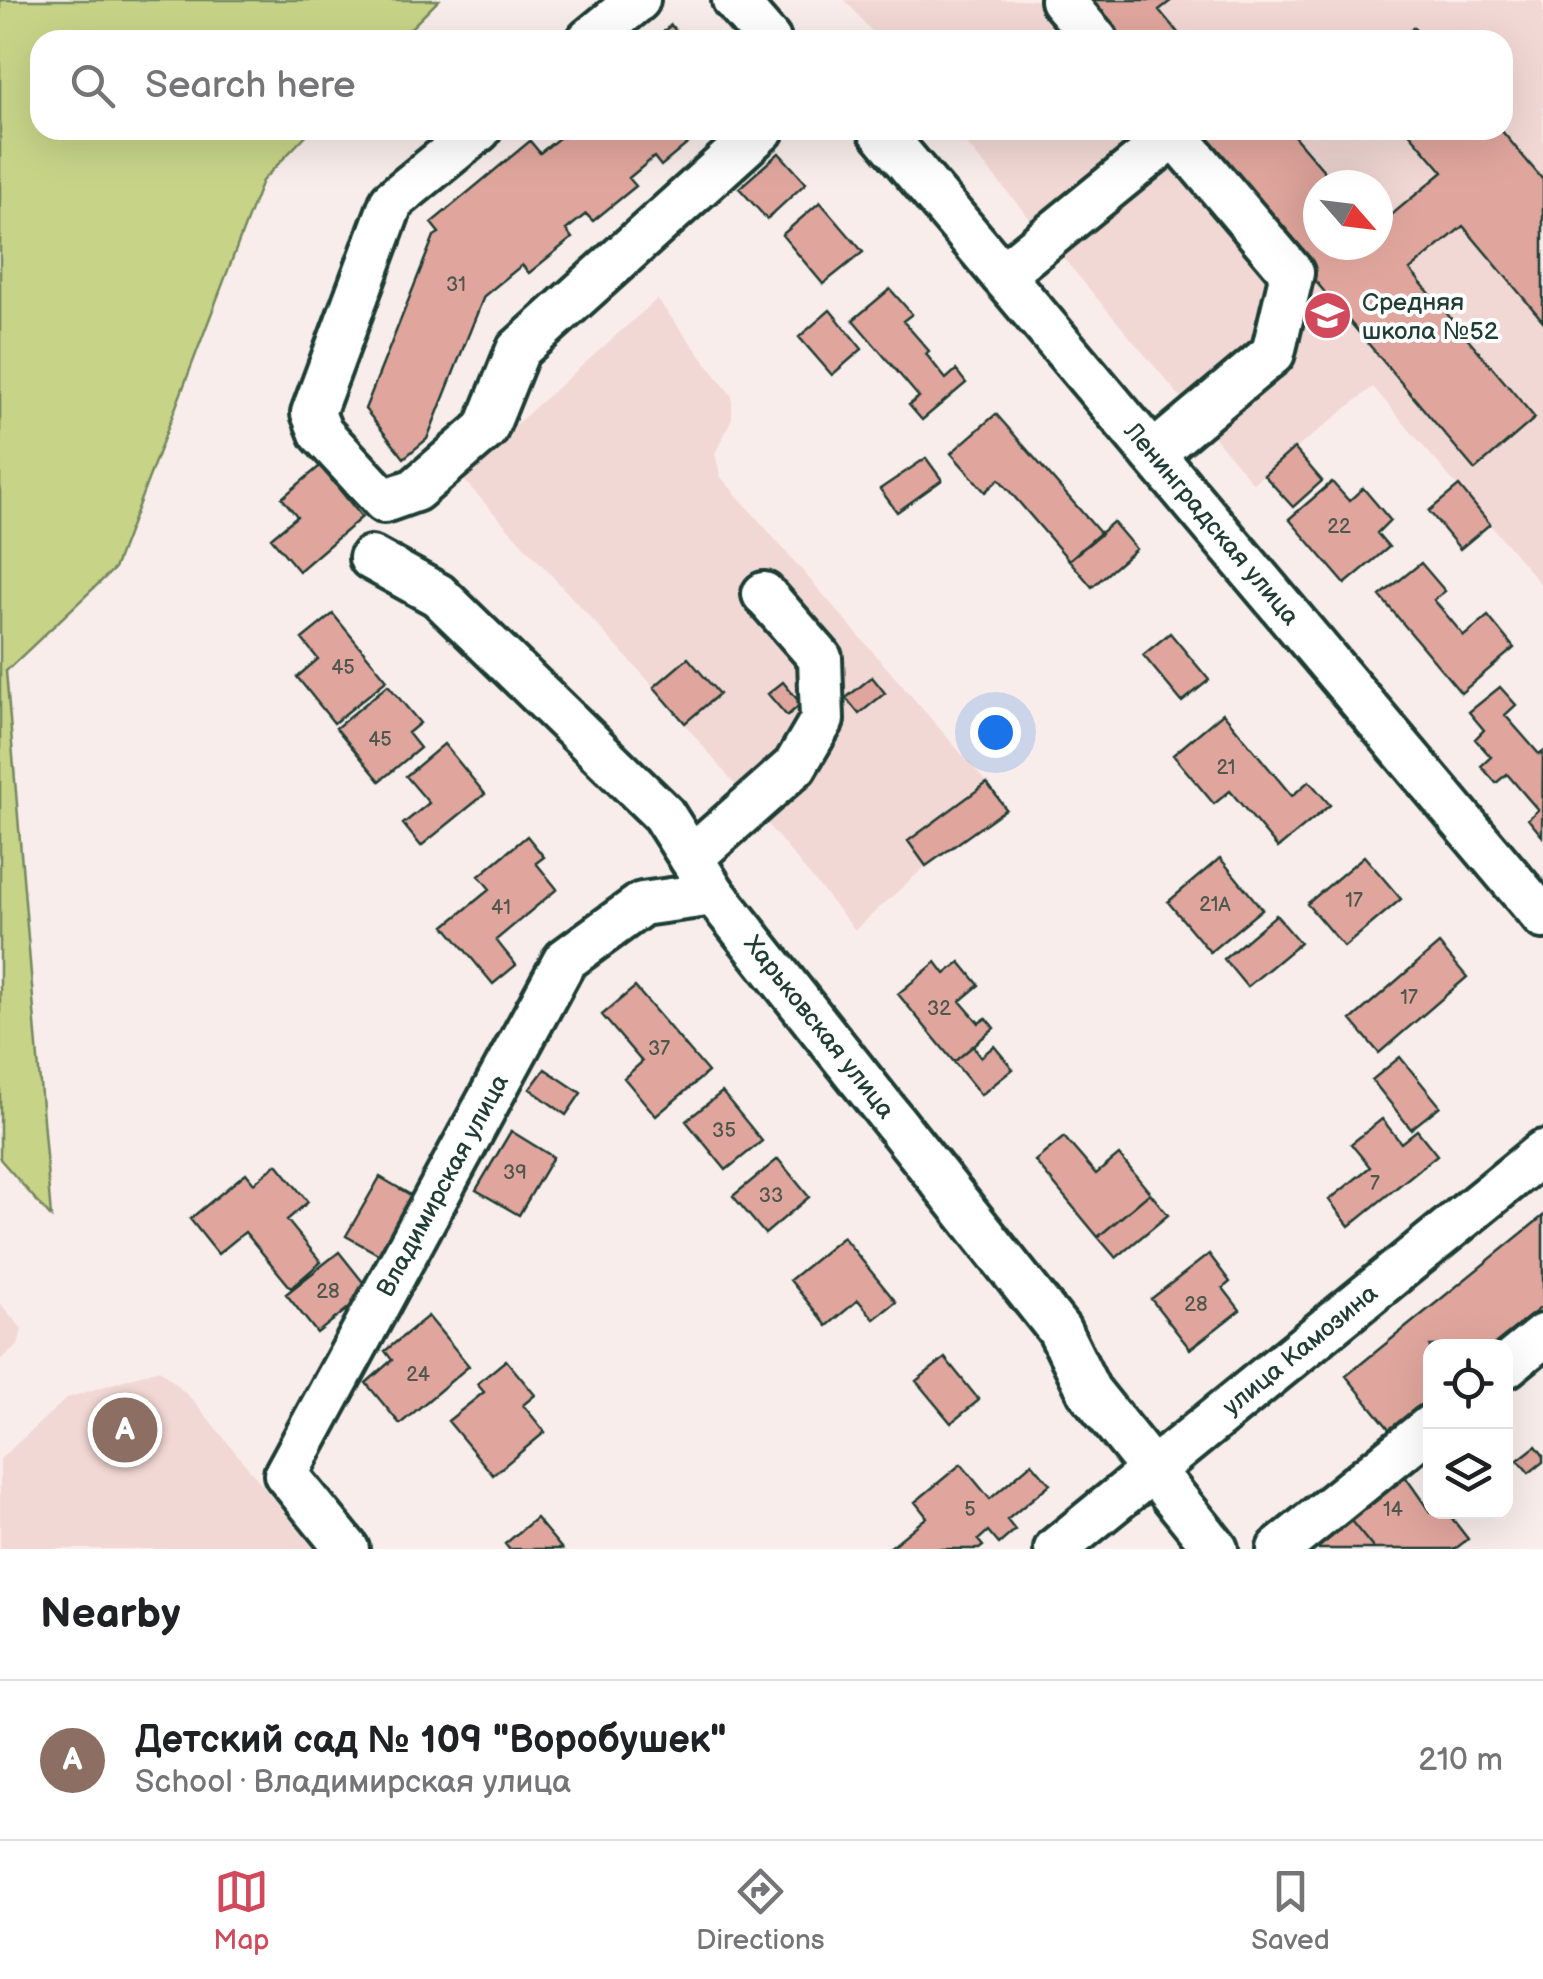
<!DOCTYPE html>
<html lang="en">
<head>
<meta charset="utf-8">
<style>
  body { margin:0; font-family:"Balsamiq Sans",sans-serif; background:#f2f2f2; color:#202124 }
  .controls { position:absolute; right:30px; bottom:30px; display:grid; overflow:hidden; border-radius:20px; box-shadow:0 10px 40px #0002 }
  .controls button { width:90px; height:90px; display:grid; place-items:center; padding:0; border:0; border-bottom:2px solid #e0e0e0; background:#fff; color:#202124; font:50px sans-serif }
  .compass { position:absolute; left:1303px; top:170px; width:90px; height:90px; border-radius:50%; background:#fff; box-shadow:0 10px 40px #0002; rotate:118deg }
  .you { position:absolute; left:995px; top:732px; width:35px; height:35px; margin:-25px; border:8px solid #fff; border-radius:50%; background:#1a73e8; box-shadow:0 0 0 15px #1a73e833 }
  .badge { display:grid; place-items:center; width:65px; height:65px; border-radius:50%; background:#d1495b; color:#fff; font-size:32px; font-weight:700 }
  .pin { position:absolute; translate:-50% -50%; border:5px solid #fff; box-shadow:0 2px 10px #0006 }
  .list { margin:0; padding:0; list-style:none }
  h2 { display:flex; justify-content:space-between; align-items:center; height:130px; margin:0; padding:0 40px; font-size:42px }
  h2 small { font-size:32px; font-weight:400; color:#757577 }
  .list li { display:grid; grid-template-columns:65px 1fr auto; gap:30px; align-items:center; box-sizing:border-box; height:160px; padding:0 40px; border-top:2px solid #e0e0e0 }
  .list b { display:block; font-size:38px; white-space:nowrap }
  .list p { margin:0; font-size:32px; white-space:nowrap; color:#757577 }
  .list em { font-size:32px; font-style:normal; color:#757577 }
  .icon { flex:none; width:55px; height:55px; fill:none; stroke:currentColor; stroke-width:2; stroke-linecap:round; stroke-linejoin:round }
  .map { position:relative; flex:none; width:1543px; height:1549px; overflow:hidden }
  .search { position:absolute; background:#fff; box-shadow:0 10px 40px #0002; left:30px; right:30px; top:30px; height:110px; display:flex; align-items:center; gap:25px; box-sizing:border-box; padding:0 35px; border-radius:30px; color:#757577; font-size:38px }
  .sheet { height:290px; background:#fff }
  nav { display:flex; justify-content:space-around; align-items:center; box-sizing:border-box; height:140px; border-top:2px solid #e0e0e0; background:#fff; font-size:28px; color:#757577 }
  nav a { display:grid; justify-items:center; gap:5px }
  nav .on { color:#d1495b }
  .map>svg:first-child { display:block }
  .built { fill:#f2d8d4; fill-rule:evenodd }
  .green { fill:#c7d488; stroke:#73885e; stroke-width:2.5 }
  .building { fill:#e0a69d; stroke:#1f3d34; stroke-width:2.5 }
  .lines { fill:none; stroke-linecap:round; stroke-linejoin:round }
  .minor-casing { stroke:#1f3d34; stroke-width:50 }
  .minor { stroke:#fff; stroke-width:42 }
  .labels { text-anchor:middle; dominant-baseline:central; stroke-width:8; stroke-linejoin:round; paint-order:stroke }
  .number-label { font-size:20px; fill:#4f574e }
  .poi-label { font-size:25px; fill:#1f3d34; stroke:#fff; text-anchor:start }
  .street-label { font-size:25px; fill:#1f3d34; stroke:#fff }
</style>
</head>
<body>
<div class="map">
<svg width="1543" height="1549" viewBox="0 0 1543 1549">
  <rect width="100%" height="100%" fill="#f9edeb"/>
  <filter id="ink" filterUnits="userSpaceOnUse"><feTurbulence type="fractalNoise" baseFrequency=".01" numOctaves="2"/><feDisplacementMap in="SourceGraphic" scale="20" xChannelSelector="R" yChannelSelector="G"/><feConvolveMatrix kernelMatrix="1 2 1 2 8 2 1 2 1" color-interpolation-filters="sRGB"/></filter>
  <g filter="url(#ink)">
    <!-- built -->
    <path class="built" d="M 845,0 L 1540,0 L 1543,4 L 1543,587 L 1373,387 L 1253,483 L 955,130 L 1503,130 L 1503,40 L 879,40 ZM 1318,185 L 1378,185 L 1378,245 L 1318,245 Z
      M 657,299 L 732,396 L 732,418 L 715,454 L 721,477 L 987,783 L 1006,809 L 926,866 L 855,930 L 654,687 L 459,475 Z
      M 0,1303 L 22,1329 L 18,1346 L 0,1360 Z
      M 159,1369 L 194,1401 L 314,1549 L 0,1549 L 0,1459 L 67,1398 Z"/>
    <!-- green -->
    <path class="green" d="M 0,0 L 439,0 L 399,40 L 40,40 L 40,130 L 311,130 L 262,181 L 114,569 L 6,671 L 51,1217 L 0,1159 Z"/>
    <!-- building -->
    <path class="building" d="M 1090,0 L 1172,0 L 1159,10 L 1184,40 L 1123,40 Z
      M 671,25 L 683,40 L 653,40 Z
      M 1414,27 L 1425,40 L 1398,40 Z
      M 569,130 L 704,130 L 661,166 L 654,157 L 629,178 L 636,186 L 593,221 L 586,214 L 566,230 L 572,238 L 529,273 L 522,265 L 484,296 L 427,439 L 404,458 L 365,409 L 434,236 L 439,233 L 431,223 L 530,141 L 540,153 Z
      M 1197,130 L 1289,130 L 1336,185 L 1318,185 L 1318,245 L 1378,245 L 1378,226 L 1443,172 L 1407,130 L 1501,130 L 1543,180 L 1543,321 L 1463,226 L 1410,270 L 1535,418 L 1475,470 L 1192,135 Z
      M 779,153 L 806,183 L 767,219 L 739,188 Z
      M 820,202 L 863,252 L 823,284 L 782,235 Z
      M 890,289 L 912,314 L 903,321 L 929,351 L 926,354 L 946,379 L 956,370 L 966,383 L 922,420 L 909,405 L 919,397 L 853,320 Z
      M 830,310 L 862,349 L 832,375 L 799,337 Z
      M 996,414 L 1101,534 L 1069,560 L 999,479 L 985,492 L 951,453 Z
      M 1294,448 L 1322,481 L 1293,507 L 1264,475 Z
      M 926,458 L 942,480 L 897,512 L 880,489 Z
      M 320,466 L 362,517 L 299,571 L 271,538 L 297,516 L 282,498 Z
      M 1332,482 L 1349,501 L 1363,488 L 1390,520 L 1377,533 L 1389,547 L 1345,584 L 1289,519 Z
      M 1459,486 L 1490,524 L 1460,549 L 1429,511 Z
      M 1113,522 L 1136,549 L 1092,587 L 1069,560 Z
      M 1421,563 L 1445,591 L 1434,600 L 1464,636 L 1488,616 L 1514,648 L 1461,693 L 1380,596 Z
      M 333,614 L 387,680 L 334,723 L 297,677 L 318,659 L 302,639 Z
      M 1170,633 L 1209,680 L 1182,702 L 1143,655 Z
      M 688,658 L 719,694 L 685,723 L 654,687 Z
      M 872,677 L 885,693 L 859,714 L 846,698 Z
      M 783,682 L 801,704 L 787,716 L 768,694 Z
      M 388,685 L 420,723 L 408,733 L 420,748 L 380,781 L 336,728 Z
      M 1500,687 L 1516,705 L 1505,715 L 1539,754 L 1543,751 L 1542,836 L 1528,819 L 1538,810 L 1507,774 L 1496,783 L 1481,766 L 1491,757 L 1475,739 L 1484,730 L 1469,712 Z
      M 1223,713 L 1292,796 L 1309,781 L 1330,805 L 1278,848 L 1230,791 L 1214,804 L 1173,755 Z
      M 444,744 L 485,794 L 421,846 L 403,824 L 429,803 L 406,776 Z
      M 987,783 L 1006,809 L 926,866 L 908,841 Z
      M 527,836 L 544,857 L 536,863 L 557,889 L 496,940 L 516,965 L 493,984 L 445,926 L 490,889 L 479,876 Z
      M 1364,856 L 1401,899 L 1344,947 L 1307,904 Z
      M 1220,858 L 1262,909 L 1210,952 L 1168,902 Z
      M 1276,915 L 1300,943 L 1247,987 L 1224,959 Z
      M 1439,944 L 1467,977 L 1379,1053 L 1351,1020 Z
      M 936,962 L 945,974 L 960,962 L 979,985 L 960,1001 L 979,1023 L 986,1018 L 994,1028 L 954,1062 L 898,994 Z
      M 635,987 L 708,1072 L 656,1116 L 624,1078 L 642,1062 L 602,1015 Z
      M 973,1046 L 981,1057 L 994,1046 L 1013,1069 L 981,1095 L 954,1062 Z
      M 1400,1057 L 1440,1106 L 1411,1129 L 1372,1080 Z
      M 545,1069 L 581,1093 L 566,1115 L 530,1089 Z
      M 722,1092 L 762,1141 L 726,1170 L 686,1121 Z
      M 1382,1119 L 1401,1143 L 1417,1130 L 1437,1155 L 1349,1226 L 1329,1200 L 1370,1167 L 1351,1144 Z
      M 511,1131 L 553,1157 L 519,1215 L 476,1190 Z
      M 1064,1137 L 1096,1174 L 1119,1155 L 1150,1193 L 1098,1237 L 1035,1161 Z
      M 778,1159 L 809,1197 L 765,1234 L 733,1196 Z
      M 277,1164 L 308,1202 L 287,1220 L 321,1262 L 291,1288 L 245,1232 L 218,1254 L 190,1219 L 246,1173 L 254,1183 Z
      M 380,1177 L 414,1197 L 380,1255 L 346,1236 Z
      M 1150,1193 L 1168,1215 L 1116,1258 L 1098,1237 Z
      M 1543,1216 L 1543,1306 L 1492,1346 L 1430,1346 L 1430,1397 L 1390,1430 L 1346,1376 Z
      M 843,1237 L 896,1302 L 874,1319 L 858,1300 L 827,1326 L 790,1280 Z
      M 339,1252 L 370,1291 L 317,1333 L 286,1294 Z
      M 1209,1254 L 1230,1282 L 1223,1288 L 1240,1310 L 1190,1349 L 1151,1299 Z
      M 428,1316 L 469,1366 L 400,1424 L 366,1383 L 392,1360 L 385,1351 Z
      M 945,1358 L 979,1400 L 951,1423 L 916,1381 Z
      M 506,1360 L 535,1395 L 523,1405 L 545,1432 L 493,1475 L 448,1421 L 484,1392 L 477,1384 Z
      M 1536,1446 L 1543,1455 L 1543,1462 L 1529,1473 L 1518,1460 Z
      M 1032,1463 L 1050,1484 L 1007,1520 L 1015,1530 L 999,1544 L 988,1531 L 978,1540 L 983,1546 L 979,1549 L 888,1549 L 927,1517 L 915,1502 L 961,1464 L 990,1499 Z
      M 1402,1472 L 1430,1512 L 1447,1512 L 1468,1539 L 1455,1549 L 1374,1549 L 1347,1516 Z
      M 1347,1516 L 1374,1549 L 1309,1549 Z
      M 536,1518 L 562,1549 L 509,1549 L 505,1544 Z"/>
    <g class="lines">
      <defs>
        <g id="minor">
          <path d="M 734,0 L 769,40"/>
          <path d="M 1062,0 L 1096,40"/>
          <path d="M 589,40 L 638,0"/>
          <path d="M 479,130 L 392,201 L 313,413 L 321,433 L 384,501 L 415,490 L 486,429 L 518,350 L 762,130"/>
          <path id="s1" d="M 880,130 L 1543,917"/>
          <path d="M 1002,275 L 1175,134"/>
          <path d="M 1153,454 L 1273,353 L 1292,273 L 1171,130"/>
          <path id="s2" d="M 371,558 L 438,595 L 663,814 L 714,894 L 1059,1330 L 1089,1391 L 1216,1549"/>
          <path d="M 691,858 L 795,766 L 822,720 L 820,658 L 764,594"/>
          <path d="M 1506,1366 L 1543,1336"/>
          <path id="s3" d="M 347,1549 L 286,1474 L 565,960 L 642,904 L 714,894"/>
          <path id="s4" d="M 1056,1549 L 1543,1152"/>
          <path d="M 1279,1549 L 1430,1427"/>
        </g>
      </defs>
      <!-- minor casing -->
      <use href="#minor" class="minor-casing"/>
      <!-- minor -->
      <use href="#minor" class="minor"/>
    </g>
  </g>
  <!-- icons -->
  <defs>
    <symbol id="school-disc" viewBox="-11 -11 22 22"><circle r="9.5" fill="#d1495b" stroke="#fff"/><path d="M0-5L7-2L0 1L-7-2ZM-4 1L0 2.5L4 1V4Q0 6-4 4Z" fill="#fff"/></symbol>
  </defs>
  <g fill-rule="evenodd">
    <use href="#school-disc" x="1300" y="288" width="55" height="55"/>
  </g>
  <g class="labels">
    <!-- number labels -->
    <g class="number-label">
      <text x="456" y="285">31</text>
      <text x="1339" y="527">22</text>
      <text x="343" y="668">45</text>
      <text x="380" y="740">45</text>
      <text x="1226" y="768">21</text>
      <text x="1354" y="901">17</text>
      <text x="1215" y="905">21А</text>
      <text x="501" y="908">41</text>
      <text x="1409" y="998">17</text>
      <text x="939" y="1009">32</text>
      <text x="659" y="1049">37</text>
      <text x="724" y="1131">35</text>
      <text x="515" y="1173">39</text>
      <text x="1375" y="1184">7</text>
      <text x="771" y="1196">33</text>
      <text x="328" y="1292">28</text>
      <text x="1196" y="1305">28</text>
      <text x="418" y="1375">24</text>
      <text x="970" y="1510">5</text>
      <text x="1393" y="1510">14</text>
    </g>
    <!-- poi labels -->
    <g class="poi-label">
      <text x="1362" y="302">Средняя<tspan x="1362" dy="29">школа №52</tspan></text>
    </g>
    <!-- street labels -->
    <g class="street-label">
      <text stroke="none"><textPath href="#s1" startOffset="515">Ленинградская улица</textPath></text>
      <text stroke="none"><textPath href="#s2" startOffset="655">Харьковская улица</textPath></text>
      <text stroke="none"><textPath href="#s3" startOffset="425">Владимирская улица</textPath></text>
      <text stroke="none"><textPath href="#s4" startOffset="315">улица Камозина</textPath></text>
    </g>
  </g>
</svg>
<div class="controls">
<button><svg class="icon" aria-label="locate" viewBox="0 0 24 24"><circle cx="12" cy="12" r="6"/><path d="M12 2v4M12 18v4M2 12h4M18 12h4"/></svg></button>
<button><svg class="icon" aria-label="layers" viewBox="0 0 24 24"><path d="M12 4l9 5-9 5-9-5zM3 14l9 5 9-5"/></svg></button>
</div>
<svg class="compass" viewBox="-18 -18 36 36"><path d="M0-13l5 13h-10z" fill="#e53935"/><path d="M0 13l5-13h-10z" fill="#757577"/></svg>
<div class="you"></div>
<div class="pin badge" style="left:125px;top:1430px;background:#8d6e63">A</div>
<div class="search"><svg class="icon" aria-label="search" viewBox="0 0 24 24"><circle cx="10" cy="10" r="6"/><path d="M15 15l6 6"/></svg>Search here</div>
</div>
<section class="sheet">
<h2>Nearby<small></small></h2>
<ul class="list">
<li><span class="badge" style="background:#8d6e63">A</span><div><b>Детский сад № 109 &quot;Воробушек&quot;</b><p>School · Владимирская улица</p></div><em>210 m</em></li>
</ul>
</section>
<nav>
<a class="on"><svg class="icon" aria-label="map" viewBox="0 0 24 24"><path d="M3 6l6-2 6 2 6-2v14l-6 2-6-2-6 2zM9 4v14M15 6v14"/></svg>Map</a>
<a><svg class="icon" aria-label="directions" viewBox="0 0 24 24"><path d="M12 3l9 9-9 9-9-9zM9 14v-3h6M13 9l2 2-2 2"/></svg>Directions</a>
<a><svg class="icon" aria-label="saved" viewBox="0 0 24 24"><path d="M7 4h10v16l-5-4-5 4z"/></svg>Saved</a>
</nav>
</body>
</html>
